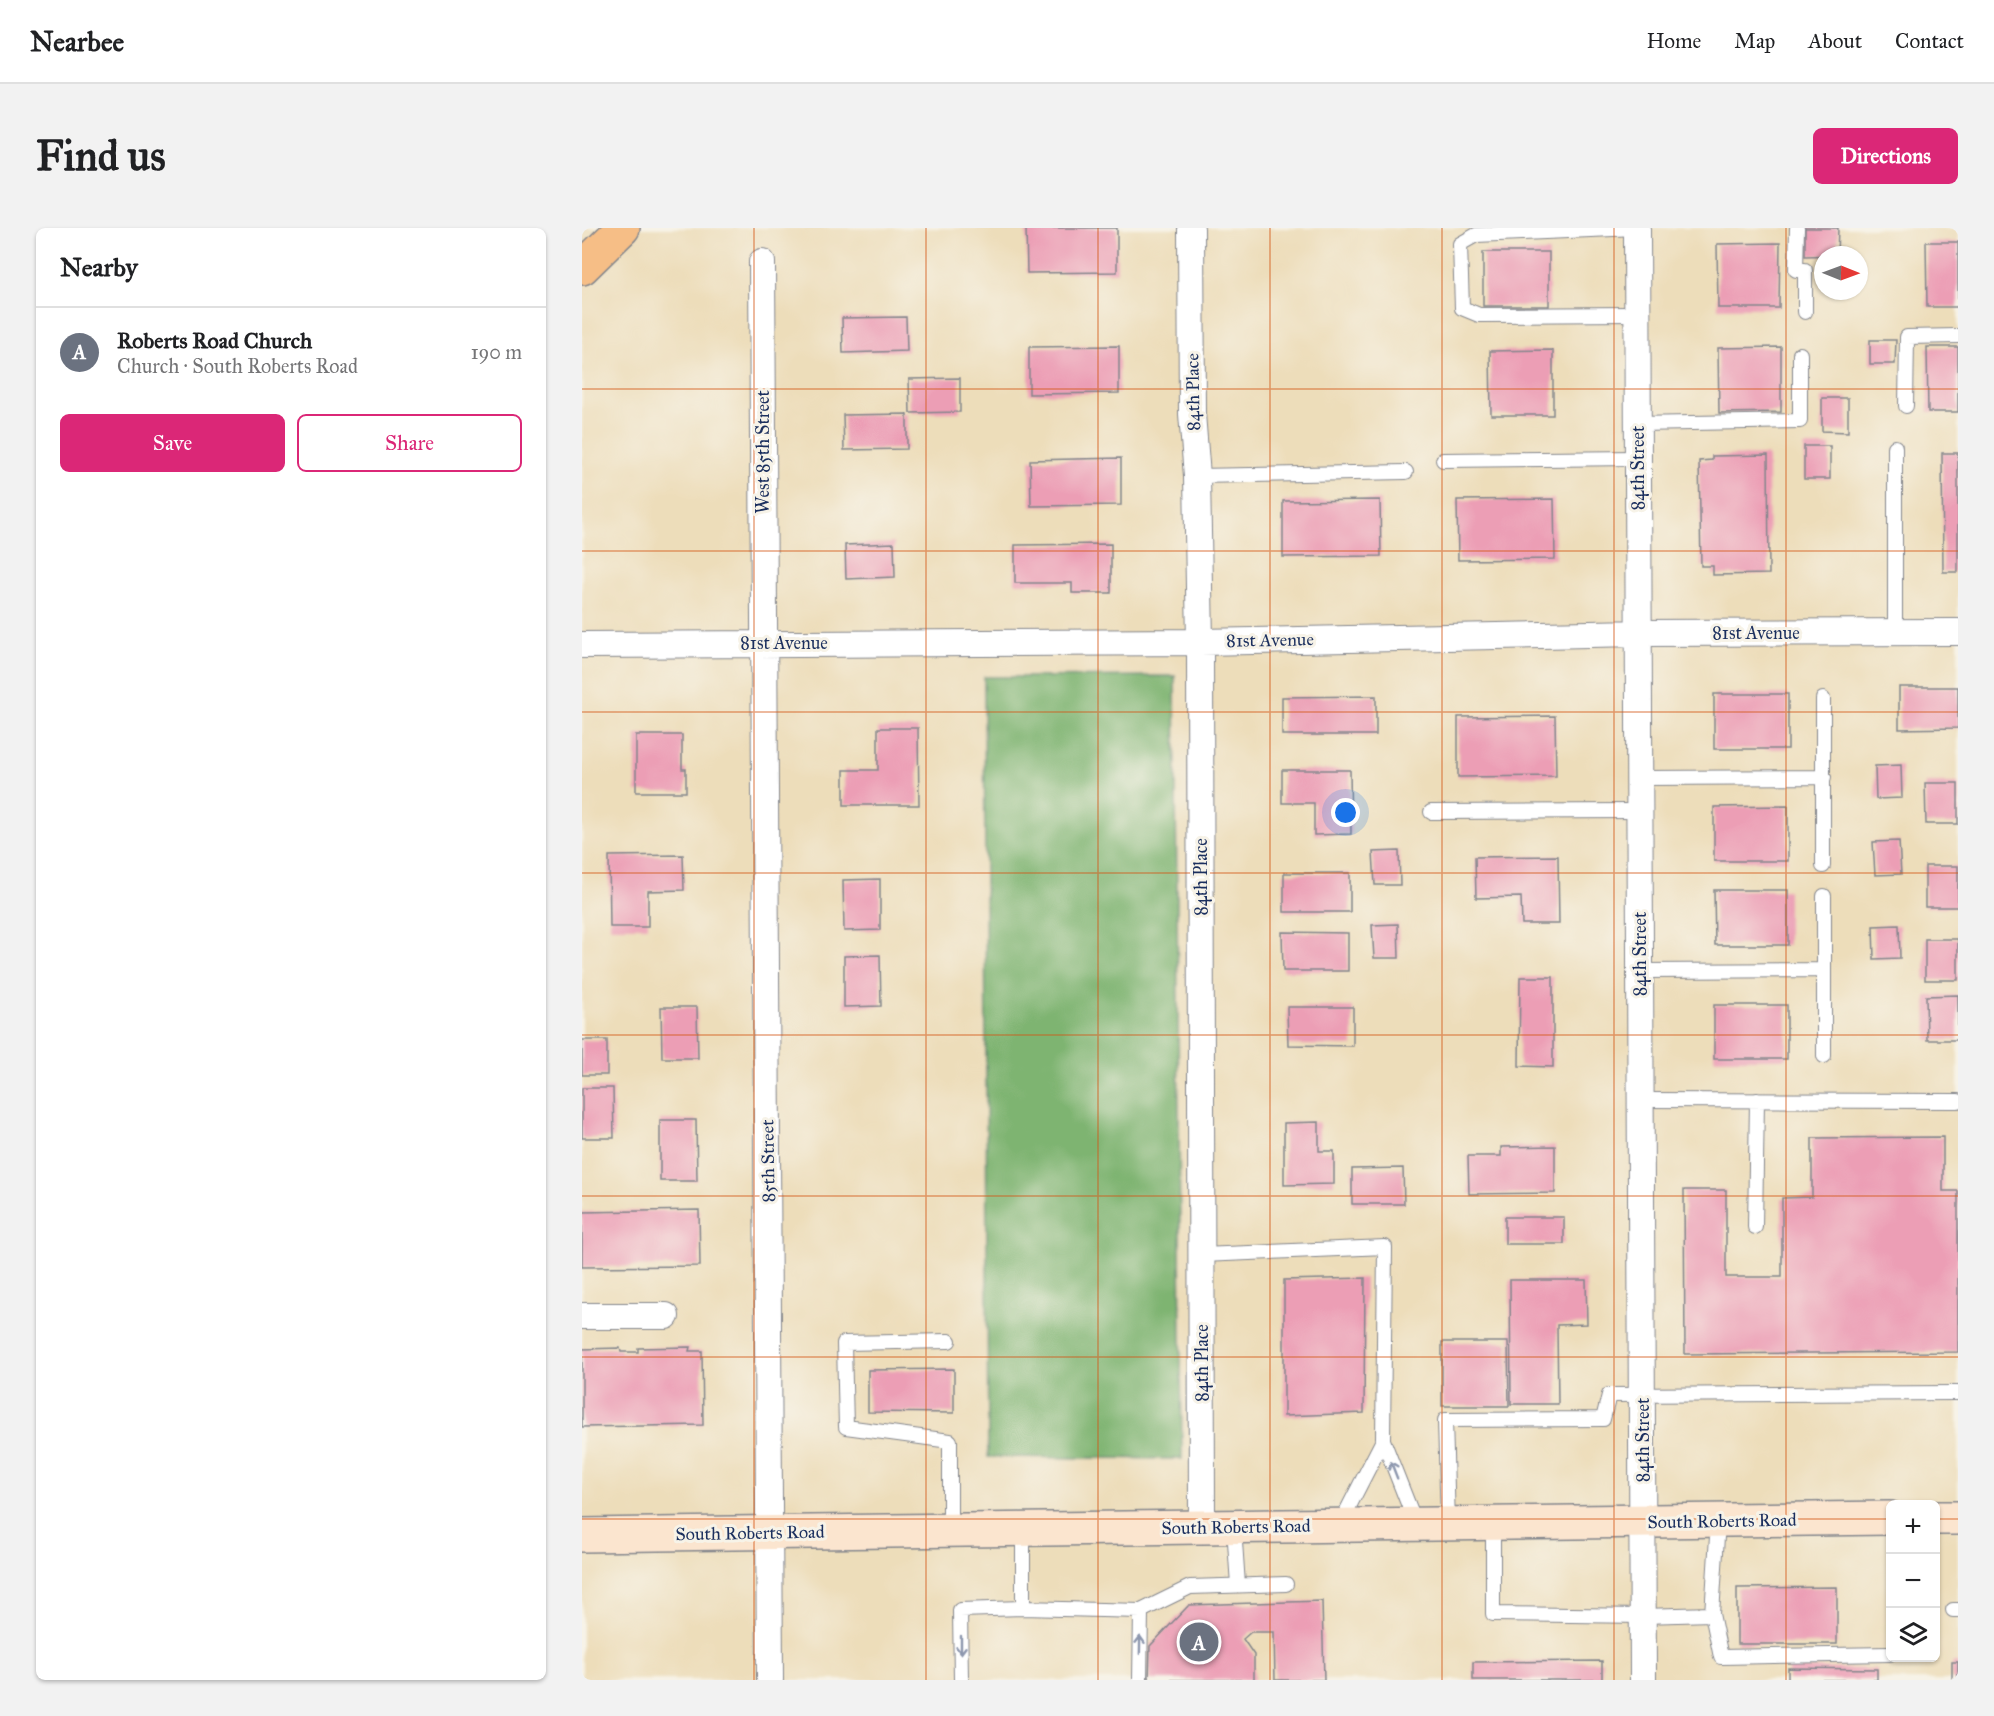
<!DOCTYPE html>
<html lang="en">
<head>
<meta charset="utf-8">
<style>
  body { margin:0; font-family:"IM FELL Great Primer",serif; background:#f2f2f2; color:#202124 }
  .controls { position:absolute; right:18px; bottom:18px; display:grid; overflow:hidden; border-radius:9px; box-shadow:0 2px 4px #0004 }
  .controls button { width:54px; height:54px; display:grid; place-items:center; padding:0; border:0; border-bottom:2px solid #e0e0e0; background:#fff; color:#202124; font:30px sans-serif }
  .compass { position:absolute; left:1232px; top:18px; width:54px; height:54px; border-radius:50%; background:#fff; box-shadow:0 2px 4px #0004; rotate:91deg }
  .you { position:absolute; left:764px; top:585px; width:21px; height:21px; margin:-15px; border:4px solid #fff; border-radius:50%; background:#1a73e8; box-shadow:0 0 0 9px #1a73e833 }
  .badge { display:grid; place-items:center; width:39px; height:39px; border-radius:50%; background:#db2777; color:#fff; font-size:20px; font-weight:700 }
  .pin { position:absolute; translate:-50% -50%; border:3px solid #fff; box-shadow:0 2px 6px #0006 }
  .list { margin:0; padding:0; list-style:none }
  h2 { display:flex; justify-content:space-between; align-items:center; height:78px; margin:0; padding:0 24px; font-size:26px }
  h2 small { font-size:20px; font-weight:400; color:#757577 }
  .list li { display:grid; grid-template-columns:39px 1fr auto; gap:18px; align-items:center; box-sizing:border-box; height:90px; padding:0 24px; border-top:2px solid #e0e0e0 }
  .list b { display:block; font-size:22px; white-space:nowrap }
  .list p { margin:0; font-size:20px; white-space:nowrap; color:#757577 }
  .list em { font-size:20px; font-style:normal; color:#757577 }
  .actions { display:flex; gap:12px; padding:18px 24px }
  .actions a { flex:1; padding:14px 0; border:2px solid #db2777; border-radius:9px; text-align:center; font-size:21px; color:#db2777 }
  .actions .main { background:#db2777; color:#fff }
  .icon { flex:none; width:33px; height:33px; fill:none; stroke:currentColor; stroke-width:2; stroke-linecap:round; stroke-linejoin:round }
  .map { position:relative; flex:none; width:1376px; height:1452px; overflow:hidden; border-radius:9px }
  header { display:flex; align-items:center; gap:36px; box-sizing:border-box; height:84px; padding:0 30px; background:#fff; border-bottom:2px solid #e0e0e0 }
  header strong { font-size:28px }
  nav { display:flex; gap:33px; margin-inline-start:auto; font-size:21px }
  .intro { display:flex; align-items:center; justify-content:space-between; box-sizing:border-box; height:144px; padding:0 36px }
  h1 { margin:0; font-size:42px }
  .button { padding:15px 27px; border-radius:9px; background:#db2777; color:#fff; font-size:21px; font-weight:700 }
  main { display:flex; gap:36px; padding:0 36px }
  aside { flex:1; background:#fff; border-radius:9px; box-shadow:0 2px 4px #0004 }
  .map>svg:first-child { display:block }
  .forest { fill:#7eb471; stroke:#4c7268; stroke-width:1.5 }
  .building { fill:#ec9eb5 }
  .lines { fill:none; stroke-linecap:round; stroke-linejoin:round }
  .lane-casing { stroke:#84868c; stroke-width:16 }
  .street-casing { stroke:#84868c; stroke-width:28 }
  .secondary-casing { stroke:#84868c; stroke-width:36 }
  .highway-casing { stroke:#84868c; stroke-width:36 }
  .lane { stroke:#fff; stroke-width:14 }
  .street { stroke:#fff; stroke-width:26 }
  .secondary { stroke:#fbe5cf; stroke-width:33 }
  .highway { stroke:#f6be86; stroke-width:33 }
  .oneway { stroke:#8d97ae }
  .grid { fill:none; stroke:#d45514; stroke-width:1.5; stroke-opacity:0.55 }
  .labels { text-anchor:middle; dominant-baseline:central; stroke-width:6; stroke-linejoin:round; paint-order:stroke }
  .street-label { font-size:18px; fill:#1b2f5e; stroke:#f7f3e8 }
</style>
</head>
<body>
<header>
<strong>Nearbee</strong>
<nav><a>Home</a><a>Map</a><a>About</a><a>Contact</a></nav>
</header>
<div class="intro"><h1>Find us</h1><a class="button">Directions</a></div>
<main>
<aside>
<h2>Nearby<small></small></h2>
<ul class="list">
<li><span class="badge" style="background:#6b7280">A</span><div><b>Roberts Road Church</b><p>Church · South Roberts Road</p></div><em>190 m</em></li>
</ul>
<div class="actions"><a class="main">Save</a><a>Share</a></div>
</aside>
<div class="map">
<svg width="1376" height="1452" viewBox="0 0 1376 1452">
  <rect width="100%" height="100%" fill="#f7f3e8"/>
  <filter id="ink" filterUnits="userSpaceOnUse"><feTurbulence type="fractalNoise" baseFrequency=".0167" numOctaves="2"/><feDisplacementMap in="SourceGraphic" scale="12" xChannelSelector="R" yChannelSelector="G"/><feConvolveMatrix kernelMatrix="1 2 1 2 8 2 1 2 1" color-interpolation-filters="sRGB"/></filter>
  <filter id="wash" filterUnits="userSpaceOnUse"><feTurbulence type="fractalNoise" baseFrequency=".008" numOctaves="4" result="noise"/><feDisplacementMap in="SourceGraphic" scale="24" xChannelSelector="R" yChannelSelector="G"/><feGaussianBlur stdDeviation="1.35" result="paint"/><feColorMatrix in="noise" values="0 0 0 0 0 0 0 0 0 0 0 0 0 0 0 0 0 1.4 0 .05"/><feComposite in="paint" operator="in"/></filter>
  <g filter="url(#wash)">
    <rect width="100%" height="100%" fill="#edddba"/>
    <!-- forest -->
    <path class="forest" d="M 593,448 L 600,1231 L 406,1229 L 402,449 Z"/>
    <g id="blocks">
      <!-- building -->
      <path class="building" d="M 444,0 L 535,0 L 535,44 L 445,45 Z
        M 1223,0 L 1256,0 L 1255,27 L 1223,28 Z
        M 1344,14 L 1376,14 L 1376,79 L 1345,79 Z
        M 1198,15 L 1197,80 L 1136,80 L 1135,16 Z
        M 901,24 L 967,24 L 967,78 L 901,78 Z
        M 324,89 L 325,123 L 261,125 L 260,90 Z
        M 1288,112 L 1314,112 L 1313,136 L 1288,136 Z
        M 537,118 L 537,165 L 447,166 L 447,119 Z
        M 1199,119 L 1199,184 L 1137,185 L 1136,120 Z
        M 1345,119 L 1376,119 L 1376,184 L 1346,184 Z
        M 971,122 L 971,187 L 909,187 L 908,123 Z
        M 378,150 L 378,184 L 328,185 L 327,151 Z
        M 1240,170 L 1266,170 L 1266,204 L 1240,203 Z
        M 325,186 L 325,221 L 262,222 L 261,187 Z
        M 1222,218 L 1248,218 L 1248,251 L 1222,251 Z
        M 1360,225 L 1376,225 L 1376,344 L 1361,344 Z
        M 1186,227 L 1187,346 L 1131,347 L 1131,338 L 1119,338 L 1117,233 L 1130,232 L 1130,228 Z
        M 539,230 L 539,277 L 449,278 L 448,232 Z
        M 972,271 L 973,331 L 876,332 L 875,272 Z
        M 798,272 L 799,328 L 701,329 L 701,273 Z
        M 312,315 L 313,349 L 264,351 L 263,317 Z
        M 529,316 L 529,365 L 490,365 L 490,355 L 433,355 L 433,317 Z
        M 1317,459 L 1376,459 L 1376,500 L 1317,501 Z
        M 1132,466 L 1206,466 L 1206,521 L 1132,521 Z
        M 794,468 L 794,507 L 700,507 L 700,469 Z
        M 973,488 L 974,548 L 876,549 L 876,489 Z
        M 296,500 L 336,500 L 337,577 L 262,577 L 262,542 L 296,542 Z
        M 54,507 L 100,507 L 100,541 L 104,541 L 104,564 L 54,564 Z
        M 1319,537 L 1320,570 L 1294,571 L 1293,538 Z
        M 700,542 L 768,542 L 769,606 L 732,607 L 732,575 L 700,575 Z
        M 1343,555 L 1376,555 L 1376,596 L 1344,596 Z
        M 1206,578 L 1206,633 L 1132,633 L 1132,579 Z
        M 1317,613 L 1319,646 L 1293,647 L 1291,614 Z
        M 817,623 L 818,657 L 793,657 L 791,624 Z
        M 101,627 L 102,662 L 66,663 L 66,699 L 28,699 L 27,628 Z
        M 976,628 L 977,696 L 940,696 L 939,669 L 894,670 L 893,629 Z
        M 1343,638 L 1376,638 L 1376,679 L 1343,679 Z
        M 702,645 L 768,645 L 768,684 L 702,684 Z
        M 298,651 L 298,702 L 262,703 L 261,652 Z
        M 1132,662 L 1206,662 L 1206,717 L 1133,717 Z
        M 816,696 L 817,730 L 792,730 L 790,697 Z
        M 1317,697 L 1318,730 L 1292,731 L 1291,698 Z
        M 700,704 L 766,705 L 766,743 L 701,743 Z
        M 1343,711 L 1376,711 L 1376,752 L 1343,752 Z
        M 298,727 L 299,778 L 262,779 L 262,728 Z
        M 938,749 L 971,749 L 971,839 L 937,838 Z
        M 1376,767 L 1376,812 L 1345,812 L 1344,768 Z
        M 1132,777 L 1205,777 L 1205,831 L 1132,831 Z
        M 79,779 L 115,779 L 116,830 L 80,830 Z
        M 705,779 L 771,779 L 771,818 L 706,817 Z
        M 0,812 L 25,812 L 25,847 L 0,847 Z
        M 0,860 L 31,860 L 32,910 L 0,910 Z
        M 78,892 L 114,892 L 115,953 L 78,953 Z
        M 737,894 L 737,923 L 752,923 L 752,956 L 702,957 L 702,895 Z
        M 1361,909 L 1361,963 L 1376,963 L 1376,1124 L 1103,1126 L 1102,962 L 1144,962 L 1144,1049 L 1200,1049 L 1200,970 L 1230,969 L 1230,910 Z
        M 973,918 L 973,965 L 887,966 L 886,928 L 919,928 L 919,919 Z
        M 821,940 L 822,976 L 770,976 L 770,941 Z
        M 117,982 L 118,1038 L 0,1039 L 0,984 Z
        M 923,989 L 982,989 L 982,1016 L 923,1016 Z
        M 783,1050 L 782,1185 L 702,1188 L 702,1052 Z
        M 928,1052 L 1004,1052 L 1005,1096 L 975,1097 L 976,1176 L 929,1176 Z
        M 860,1114 L 926,1114 L 927,1178 L 860,1178 Z
        M 108,1119 L 107,1123 L 120,1123 L 121,1197 L 0,1199 L 0,1121 L 38,1120 L 39,1124 L 56,1124 L 56,1120 Z
        M 372,1141 L 372,1185 L 286,1184 L 286,1142 Z
        M 1255,1359 L 1255,1416 L 1155,1416 L 1155,1360 Z
        M 740,1373 L 742,1452 L 693,1452 L 692,1404 L 669,1404 L 661,1411 L 672,1427 L 672,1452 L 567,1452 L 568,1418 L 607,1377 Z
        M 1020,1433 L 1020,1452 L 891,1452 L 891,1434 Z
        M 1370,1434 L 1376,1434 L 1376,1452 L 1370,1452 Z
        M 1206,1440 L 1295,1441 L 1295,1452 L 1206,1452 Z"/>
    </g>
  </g>
  <g filter="url(#ink)">
    <use href="#blocks" fill-opacity="0" stroke="#84868c" stroke-width="1.5"/>
    <g class="lines">
      <defs>
        <path id="lane" d="M 1054,0 L 894,7 L 878,16 L 880,80 L 897,87 L 1055,86
          M 1215,0 L 1214,42 L 1223,42 L 1223,84
          M 1324,178 L 1325,109 L 1376,108
          M 1055,196 L 1218,193 L 1218,126
          M 1313,219 L 1313,405
          M 861,232 L 1056,230
          M 615,248 L 824,244
          M 1057,550 L 1242,549
          M 849,584 L 1057,583
          M 1241,638 L 1241,471
          M 1242,742 L 1242,668
          M 1058,743 L 1242,742 L 1242,828
          M 1059,872 L 1376,873
          M 1173,999 L 1175,872
          M 620,1027 L 803,1019 L 801,1212
          M 367,1113 L 262,1115 L 264,1199 L 368,1213 L 368,1302
          M 758,1296 L 801,1212 L 834,1296
          M 866,1296 L 863,1192 L 1021,1191 L 1027,1167 L 1376,1165
          M 911,1296 L 911,1386 L 1061,1388 L 1130,1386 L 1139,1429 L 1308,1426
          M 652,1299 L 656,1357
          M 441,1380 L 559,1383 L 608,1359 L 704,1356
          M 1371,1382 L 1376,1382
          M 1130,1386 L 1136,1293
          M 379,1452 L 378,1382 L 441,1380 L 441,1301
          M 558,1452 L 559,1383"/>
        <path id="street" d="M 609,0 L 610,186 L 615,248 L 618,414 L 620,1299
          M 1055,0 L 1061,1452
          M 180,34 L 188,1452
          M 0,417 L 618,414 L 1056,405 L 1376,404
          M 0,1088 L 84,1088"/>
        <path id="secondary" d="M 1354,1290 L 1376,1290
          M 0,1307 L 1308,1290"/>
        <path id="highway" d="M 0,40 L 41,0"/>
      </defs>
      <!-- lane casing -->
      <use href="#lane" class="lane-casing"/>
      <!-- street casing -->
      <use href="#street" class="street-casing"/>
      <!-- secondary casing -->
      <use href="#secondary" class="secondary-casing"/>
      <!-- highway casing -->
      <use href="#highway" class="highway-casing"/>
      <!-- lane -->
      <use href="#lane" class="lane"/>
      <!-- street -->
      <use href="#street" class="street"/>
      <!-- secondary -->
      <use href="#secondary" class="secondary"/>
      <!-- highway -->
      <use href="#highway" class="highway"/>
    </g>
    <!-- one-way arrows -->
    <defs><path id="oneway-shaft" d="M-6 0H5M1.5-3L5.5 0L1.5 3" fill="none" stroke-width="1.6" stroke-linecap="round" stroke-linejoin="round" transform="scale(1.5)"/></defs>
    <g class="oneway">
      <use href="#oneway-shaft" transform="translate(812 1242) rotate(-111)"/>
      <use href="#oneway-shaft" transform="translate(379 1417) rotate(90)"/>
      <use href="#oneway-shaft" transform="translate(558 1417) rotate(-89)"/>
    </g>
  </g>
  <!-- grid -->
  <path class="grid" d="M 172,0 L 172,1452M 344,0 L 344,1452M 516,0 L 516,1452M 688,0 L 688,1452M 860,0 L 860,1452M 1032,0 L 1032,1452M 1204,0 L 1204,1452M 0,161 L 1376,161M 0,323 L 1376,323M 0,484 L 1376,484M 0,645 L 1376,645M 0,807 L 1376,807M 0,968 L 1376,968M 0,1129 L 1376,1129M 0,1291 L 1308,1291M 1354,1291 L 1376,1291"/>
  <g class="labels">
    <!-- street labels -->
    <g class="street-label">
      <text transform="translate(611 164) rotate(-91)">84th Place</text>
      <text transform="translate(181 224) rotate(-90)">West 85th Street</text>
      <text transform="translate(1056 240) rotate(-90)">84th Street</text>
      <text x="1174" y="405">81st Avenue</text>
      <text transform="translate(688 412) rotate(-1)">81st Avenue</text>
      <text x="202" y="415">81st Avenue</text>
      <text transform="translate(619 649) rotate(-90)">84th Place</text>
      <text transform="translate(1058 726) rotate(-90)">84th Street</text>
      <text transform="translate(186 933) rotate(-91)">85th Street</text>
      <text transform="translate(620 1135) rotate(-90)">84th Place</text>
      <text transform="translate(1061 1212) rotate(-90)">84th Street</text>
      <text transform="translate(1140 1293) rotate(-1)">South Roberts Road</text>
      <text transform="translate(654 1299) rotate(-1)">South Roberts Road</text>
      <text transform="translate(168 1305) rotate(-1)">South Roberts Road</text>
    </g>
  </g>
</svg>
<div class="controls">
<button>+</button>
<button>−</button>
<button><svg class="icon" aria-label="layers" viewBox="0 0 24 24"><path d="M12 4l9 5-9 5-9-5zM3 14l9 5 9-5"/></svg></button>
</div>
<svg class="compass" viewBox="-18 -18 36 36"><path d="M0-13l5 13h-10z" fill="#e53935"/><path d="M0 13l5-13h-10z" fill="#757577"/></svg>
<div class="you"></div>
<div class="pin badge" style="left:617px;top:1414px;background:#6b7280">A</div>
</div>
</main>
</body>
</html>
